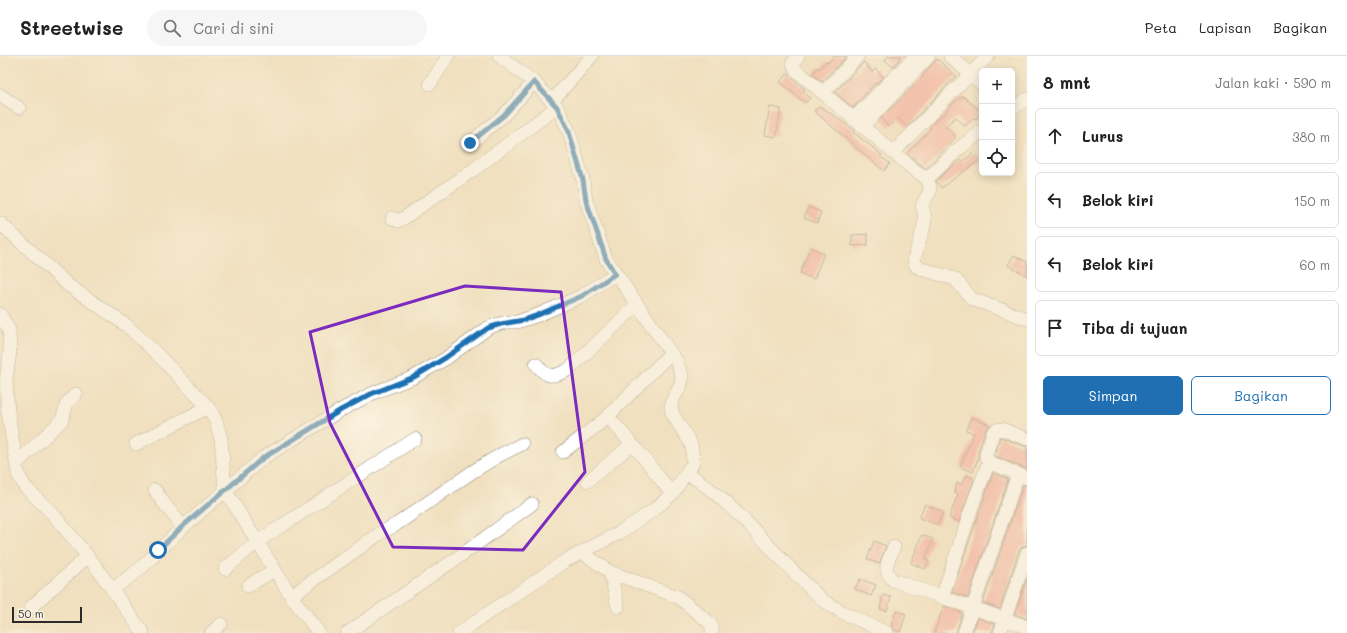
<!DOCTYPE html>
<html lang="id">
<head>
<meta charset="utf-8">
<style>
  body { margin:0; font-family:Mali,sans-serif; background:#f6f6f6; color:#222 }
  .controls { position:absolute; right:12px; top:12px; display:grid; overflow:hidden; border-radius:6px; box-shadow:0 2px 10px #0003 }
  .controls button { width:36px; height:36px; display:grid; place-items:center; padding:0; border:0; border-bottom:1px solid #e0e0e0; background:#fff; color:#222; font:20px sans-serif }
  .scale { position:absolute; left:12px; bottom:10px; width:70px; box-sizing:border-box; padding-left:4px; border:2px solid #2b2b2b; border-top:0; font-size:11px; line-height:14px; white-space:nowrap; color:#2b2b2b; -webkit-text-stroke:3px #fcf5e5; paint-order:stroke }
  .stop { position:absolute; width:12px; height:12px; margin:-9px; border:3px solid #1f6fb2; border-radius:50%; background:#fff }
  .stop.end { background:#1f6fb2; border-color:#fff; box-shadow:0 1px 4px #0008 }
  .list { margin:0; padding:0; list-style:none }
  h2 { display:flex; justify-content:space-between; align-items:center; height:52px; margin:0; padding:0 16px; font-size:17px }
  h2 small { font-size:13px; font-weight:400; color:#767676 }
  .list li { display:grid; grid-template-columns:26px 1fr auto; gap:12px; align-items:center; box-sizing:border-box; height:56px; margin:0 8px 8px; padding:0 8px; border:1px solid #e0e0e0; border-radius:6px }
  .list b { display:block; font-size:15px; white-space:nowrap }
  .list em { font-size:13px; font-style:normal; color:#767676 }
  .actions { display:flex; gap:8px; padding:12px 16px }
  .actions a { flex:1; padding:9px 0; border:1px solid #1f6fb2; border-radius:6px; text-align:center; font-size:14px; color:#1f6fb2 }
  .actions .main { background:#1f6fb2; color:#fff }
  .icon { flex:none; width:22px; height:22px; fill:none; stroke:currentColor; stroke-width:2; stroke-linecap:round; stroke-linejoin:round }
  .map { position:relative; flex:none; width:1027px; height:577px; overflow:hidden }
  header { display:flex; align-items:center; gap:24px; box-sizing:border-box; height:56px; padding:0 20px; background:#fff; border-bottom:1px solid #e0e0e0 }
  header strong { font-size:19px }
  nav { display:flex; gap:22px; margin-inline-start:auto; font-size:14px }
  .search { width:280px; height:36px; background:#f6f6f6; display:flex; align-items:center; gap:10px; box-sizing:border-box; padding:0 14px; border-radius:22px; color:#767676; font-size:15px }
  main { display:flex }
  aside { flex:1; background:#fff }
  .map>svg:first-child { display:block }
  .building { fill:#f59e95 }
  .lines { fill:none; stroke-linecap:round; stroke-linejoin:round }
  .minor-casing { stroke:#8e8675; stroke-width:14 }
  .minor { stroke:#fff; stroke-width:13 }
  .route { stroke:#1f6fb2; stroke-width:5 }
  .marked { fill:none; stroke:#7b2cbf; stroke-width:3; stroke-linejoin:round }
</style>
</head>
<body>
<header>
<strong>Streetwise</strong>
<div class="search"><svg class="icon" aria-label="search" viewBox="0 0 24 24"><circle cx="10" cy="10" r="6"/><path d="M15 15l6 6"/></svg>Cari di sini</div>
<nav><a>Peta</a><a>Lapisan</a><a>Bagikan</a></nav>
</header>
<main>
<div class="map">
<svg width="1027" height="577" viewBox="0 0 1027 577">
  <rect width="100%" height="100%" fill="#fcf5e5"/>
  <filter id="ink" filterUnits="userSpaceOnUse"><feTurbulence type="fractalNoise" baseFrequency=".025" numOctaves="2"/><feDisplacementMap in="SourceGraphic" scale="8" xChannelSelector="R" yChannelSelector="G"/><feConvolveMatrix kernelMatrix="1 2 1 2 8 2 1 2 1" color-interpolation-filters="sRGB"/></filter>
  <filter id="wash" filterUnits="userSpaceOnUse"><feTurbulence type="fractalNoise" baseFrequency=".012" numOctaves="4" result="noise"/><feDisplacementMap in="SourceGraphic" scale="16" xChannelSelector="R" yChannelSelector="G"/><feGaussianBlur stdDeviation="0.9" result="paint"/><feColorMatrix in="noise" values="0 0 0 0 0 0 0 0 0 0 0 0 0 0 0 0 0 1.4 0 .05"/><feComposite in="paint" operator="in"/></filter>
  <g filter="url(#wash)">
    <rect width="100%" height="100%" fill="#f0e0bf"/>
    <g id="blocks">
      <!-- building -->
      <path class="building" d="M 834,0 L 847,0 L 822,26 L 813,18 L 818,11 L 820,13 L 826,5 L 828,7 Z
        M 888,0 L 902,0 L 893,11 L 885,4 Z
        M 937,3 L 956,20 L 907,71 L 898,62 L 889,71 L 881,62 L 923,21 L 922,20 Z
        M 864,6 L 872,16 L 876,13 L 883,21 L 876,28 L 875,27 L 853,52 L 835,36 Z
        M 787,18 L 805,33 L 803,36 L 810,42 L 805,47 L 780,26 Z
        M 963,40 L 981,56 L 976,63 L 974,62 L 965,70 L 956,61 L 945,70 L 956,81 L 926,113 L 907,97 L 931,72 L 930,71 L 936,64 L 947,56 L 946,55 L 952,48 Z
        M 820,50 L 854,74 L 853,76 L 882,99 L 880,101 L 890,107 L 884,115 L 814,55 Z
        M 770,51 L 781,53 L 776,81 L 765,79 Z
        M 973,97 L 980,104 L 941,132 L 936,125 L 950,112 L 961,104 L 963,106 Z
        M 808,151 L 821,156 L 817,167 L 804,162 Z
        M 868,178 L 868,189 L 852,190 L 852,179 Z
        M 810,191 L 824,197 L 814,223 L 800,217 Z
        M 1014,199 L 1027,206 L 1027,220 L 1008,209 Z
        M 971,361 L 990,369 L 985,374 L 978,396 L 978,402 L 973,416 L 960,411 L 974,377 L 966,374 Z
        M 1000,381 L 1027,391 L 1027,413 L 995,400 Z
        M 993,417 L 1008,423 L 968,542 L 952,536 L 983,445 Z
        M 967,419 L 974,423 L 959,466 L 949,462 L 958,438 L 954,436 L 957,427 L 961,429 Z
        M 1023,429 L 1027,430 L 1027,489 L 1022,491 L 1019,494 L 1000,553 L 983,547 Z
        M 925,448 L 943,456 L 938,469 L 919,462 Z
        M 922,479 L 933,483 L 925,503 L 929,505 L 925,513 L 911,507 Z
        M 874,485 L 886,490 L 879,508 L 867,503 Z
        M 1027,522 L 1027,563 L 1015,558 Z
        M 860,523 L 876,529 L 871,540 L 855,533 Z
        M 883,539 L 891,541 L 887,555 L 880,553 Z
        M 944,550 L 962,557 L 956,577 L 934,577 Z
        M 896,555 L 906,558 L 900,576 L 894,574 L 891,570 Z
        M 978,562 L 995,568 L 992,577 L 972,577 Z"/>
    </g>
  </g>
  <g filter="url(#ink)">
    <use href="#blocks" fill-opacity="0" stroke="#8e8675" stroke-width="1"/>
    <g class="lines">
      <defs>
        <path id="minor" d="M 798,0 L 793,7 L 796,14 L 913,113 L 927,123 L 957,94 L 982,75
          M 950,0 L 982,28
          M 430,28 L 448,0
          M 823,37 L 858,0
          M 0,39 L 19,52
          M 552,45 L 592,0
          M 1012,53 L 1027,43
          M 853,63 L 915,0
          M 862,71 L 929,0
          M 470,87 L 504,59 L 534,26
          M 893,97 L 950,38 L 971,18 L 988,0
          M 927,123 C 934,137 927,138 922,149 L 925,162 L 924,170 L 914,203 L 916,210 L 922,213 L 955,223 L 972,243 L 1027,263
          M 392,162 L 398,165 L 404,162 L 473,114 L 557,51
          M 0,167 L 68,229 L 126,269 L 155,296 L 208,351 L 216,365 L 221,383 L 225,434 L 291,540 L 319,577
          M 0,258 L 9,274 L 10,295 L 6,325 L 8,356 L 18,418 L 25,431 L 52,457 L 94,508 L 143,577
          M 536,308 C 547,322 552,322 568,314 L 637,249
          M 605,363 L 671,297
          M 1027,383 L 1002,373 L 996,374 L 993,377 L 986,398 L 986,401 L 989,406 L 975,442 L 942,541 L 1027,571
          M 136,388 L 208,351
          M 563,396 L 605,363 L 611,364 L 644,402 L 672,438
          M 989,406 L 1027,422
          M 17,407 L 62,364 L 67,347 L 76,338
          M 687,417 C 741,451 777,504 824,545 L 840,555 L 887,577
          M 588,425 L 632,388
          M 155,434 L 163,446 L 183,471
          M 894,491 C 889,503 881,513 893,524 L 942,541
          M 583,497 L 610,516 L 678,541 L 710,567 L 712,571 L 712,577
          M 225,513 L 257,486 L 415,383
          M 610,516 L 618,551
          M 248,530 L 274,514
          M 112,534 L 141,512 L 183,471 L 263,402 L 341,354 L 371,338 L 414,321 L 445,303 L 488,272 L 495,269 L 507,266 L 517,266 L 538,259 L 582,240 L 615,218
          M 291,540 L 379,478 L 397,468 L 472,416 L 500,399 L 522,388
          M 31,551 L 87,501
          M 211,577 L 221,568
          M 347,577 L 460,500 L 532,448
          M 459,577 L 565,505 L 619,477 L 655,453 L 672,438 L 693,407 L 692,393 L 690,386 L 672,357 L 671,351 L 672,345 L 681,329 L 682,320 L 677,306 L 606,203 L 586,144 L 583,124 L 575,95 L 568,73 L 557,51 L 534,26 L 499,0
          M 964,577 L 1018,418
          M 1000,577 L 1027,497"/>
      </defs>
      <!-- minor casing -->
      <use href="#minor" class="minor-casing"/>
      <!-- minor -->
      <use href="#minor" class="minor"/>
    </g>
  </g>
  <g class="lines" filter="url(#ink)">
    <!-- route -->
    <path class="route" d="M 158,494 L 183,470 L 263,402 L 341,354 L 371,338 L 414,321 L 445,302 L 488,272 L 501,268 L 524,264 L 538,259 L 582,240 L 615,218 L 606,203 L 586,144 L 583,124 L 568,73 L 557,51 L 534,26 L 504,59 L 470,87"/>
  </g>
  <!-- marked area -->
  <path d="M0 0H1027V577H0ZM 465,230 L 561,236 L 585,416 L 523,494 L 393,491 L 330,367 L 310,276 Z" fill="#f0e0bf" fill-opacity=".55" fill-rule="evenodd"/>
  <path class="marked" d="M 465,230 L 561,236 L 585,416 L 523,494 L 393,491 L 330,367 L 310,276 Z"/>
</svg>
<div class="controls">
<button>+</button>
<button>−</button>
<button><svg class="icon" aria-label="locate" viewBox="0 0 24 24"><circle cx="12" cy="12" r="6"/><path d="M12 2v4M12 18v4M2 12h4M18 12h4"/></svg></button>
</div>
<div class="scale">50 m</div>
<div class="stop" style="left:158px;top:494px"></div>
<div class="stop end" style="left:470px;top:87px"></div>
</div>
<aside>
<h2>8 mnt<small>Jalan kaki · 590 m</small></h2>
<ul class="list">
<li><svg class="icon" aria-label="ahead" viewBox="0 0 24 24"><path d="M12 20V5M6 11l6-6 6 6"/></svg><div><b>Lurus</b></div><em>380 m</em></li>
<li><svg class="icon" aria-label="left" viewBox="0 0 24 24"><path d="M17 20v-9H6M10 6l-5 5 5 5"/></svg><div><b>Belok kiri</b></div><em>150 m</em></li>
<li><svg class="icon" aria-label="left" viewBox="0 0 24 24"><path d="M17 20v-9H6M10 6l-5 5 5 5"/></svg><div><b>Belok kiri</b></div><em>60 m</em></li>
<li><svg class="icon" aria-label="arrive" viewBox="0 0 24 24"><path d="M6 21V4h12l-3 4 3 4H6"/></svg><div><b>Tiba di tujuan</b></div></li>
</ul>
<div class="actions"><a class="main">Simpan</a><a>Bagikan</a></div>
</aside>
</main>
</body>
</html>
